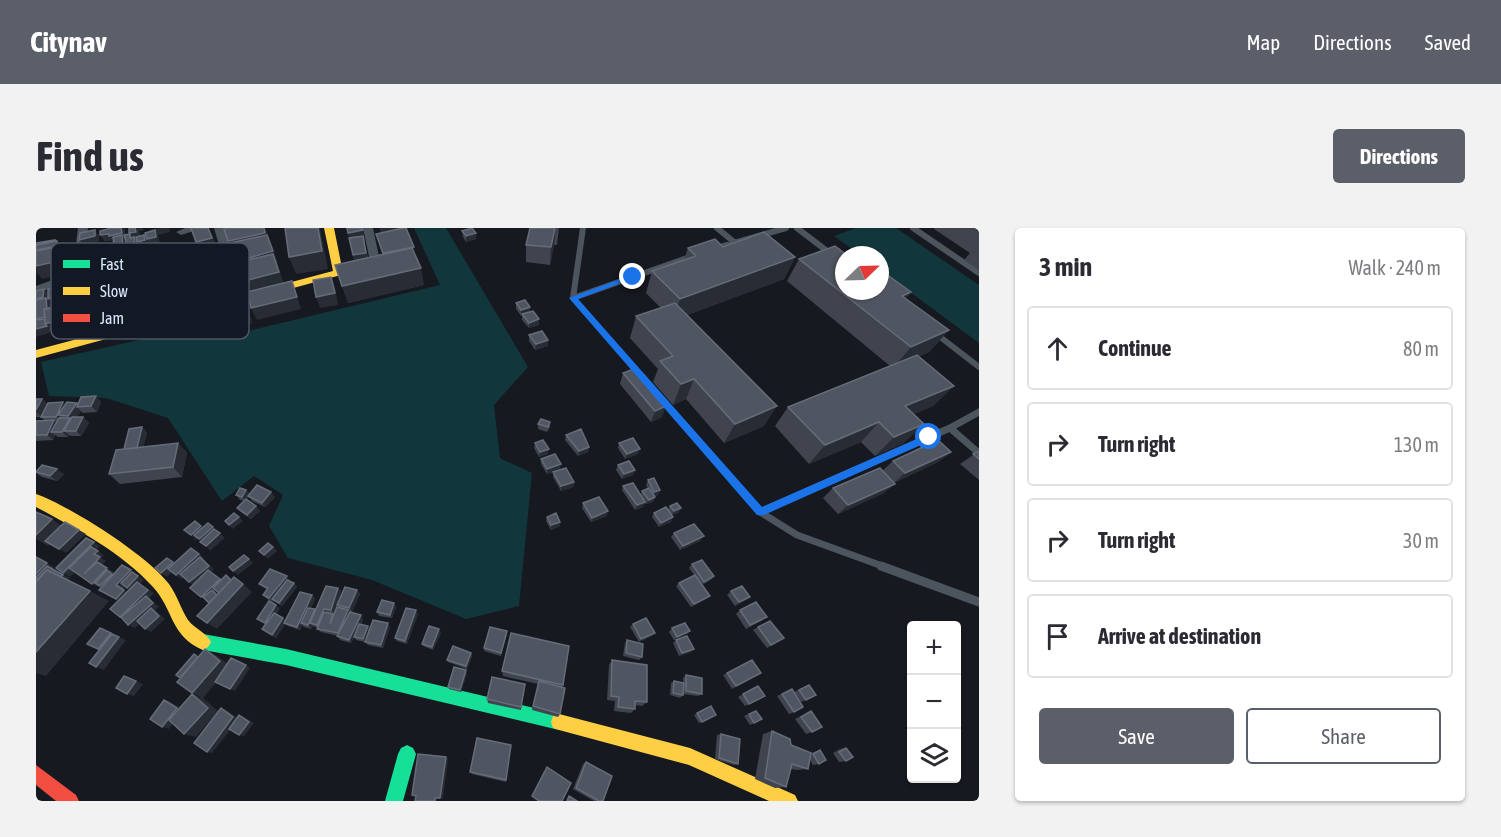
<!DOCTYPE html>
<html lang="en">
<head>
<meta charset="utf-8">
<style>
  body { margin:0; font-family:"Asap Condensed",sans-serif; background:#f2f2f3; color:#2b2b33 }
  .controls { position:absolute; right:18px; bottom:18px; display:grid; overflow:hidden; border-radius:6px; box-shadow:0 2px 4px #0004 }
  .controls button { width:54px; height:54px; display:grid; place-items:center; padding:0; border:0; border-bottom:2px solid #e1e1e2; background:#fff; color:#2b2b33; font:30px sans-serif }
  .compass { position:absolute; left:799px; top:18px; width:54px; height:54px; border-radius:50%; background:#fff; box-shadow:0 2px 4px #0004; rotate:67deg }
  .stop { position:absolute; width:18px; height:18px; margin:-14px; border:4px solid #1a73e8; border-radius:50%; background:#fff }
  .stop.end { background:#1a73e8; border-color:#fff; box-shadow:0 2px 6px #0008 }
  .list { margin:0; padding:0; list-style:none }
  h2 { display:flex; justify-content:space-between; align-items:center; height:78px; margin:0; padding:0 24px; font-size:26px }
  h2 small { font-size:20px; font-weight:400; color:#7c7c81 }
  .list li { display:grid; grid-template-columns:39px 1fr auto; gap:18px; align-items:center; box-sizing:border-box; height:84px; margin:0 12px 12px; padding:0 12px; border:2px solid #e1e1e2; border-radius:6px }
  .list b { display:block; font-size:22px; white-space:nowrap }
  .list em { font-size:20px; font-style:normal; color:#7c7c81 }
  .actions { display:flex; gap:12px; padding:18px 24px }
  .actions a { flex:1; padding:14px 0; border:2px solid #5b5f6a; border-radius:6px; text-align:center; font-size:21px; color:#5b5f6a }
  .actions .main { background:#5b5f6a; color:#fff }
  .icon { flex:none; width:33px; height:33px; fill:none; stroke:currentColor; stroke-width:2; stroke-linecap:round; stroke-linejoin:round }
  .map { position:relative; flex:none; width:943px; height:573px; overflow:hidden; border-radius:6px }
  header { display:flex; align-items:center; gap:36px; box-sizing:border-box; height:84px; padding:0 30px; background:#5b5f6a; color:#fff }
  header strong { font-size:28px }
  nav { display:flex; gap:33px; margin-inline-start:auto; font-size:21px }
  .intro { display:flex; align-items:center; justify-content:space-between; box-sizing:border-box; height:144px; padding:0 36px }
  h1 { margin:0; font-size:42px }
  .button { padding:15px 27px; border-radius:6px; background:#5b5f6a; color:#fff; font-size:21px; font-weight:700 }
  main { display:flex; gap:36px; padding:0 36px }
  aside { flex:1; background:#fff; border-radius:6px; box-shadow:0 2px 4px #0004 }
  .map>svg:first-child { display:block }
  .water { fill:#11363b }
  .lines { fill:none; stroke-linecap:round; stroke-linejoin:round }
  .lane-far2 { stroke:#4c545e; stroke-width:6 }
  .lane-far1 { stroke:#4c545e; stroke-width:7 }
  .lane { stroke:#4c545e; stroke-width:9 }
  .street { fill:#4c545e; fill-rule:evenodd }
  .fast { fill:#16e098; fill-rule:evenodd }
  .slow { fill:#ffcf43; fill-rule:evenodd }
  .jam { fill:#f24e42; fill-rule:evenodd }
  .wall { fill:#40444f; fill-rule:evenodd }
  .shaded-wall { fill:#282c34 }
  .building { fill:#505661; stroke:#666c79; stroke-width:1.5 }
  .route { fill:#1a73e8 }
  .key { fill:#121824; stroke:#4e5664; stroke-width:1.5 }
  .key-label { font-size:16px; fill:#dae7fa }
</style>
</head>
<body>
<header>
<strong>Citynav</strong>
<nav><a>Map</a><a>Directions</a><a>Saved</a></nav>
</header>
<div class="intro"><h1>Find us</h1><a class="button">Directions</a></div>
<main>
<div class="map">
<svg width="943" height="573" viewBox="0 0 943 573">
  <rect width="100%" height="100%" fill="#161920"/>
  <!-- water -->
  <path class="water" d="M 378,0 L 410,0 L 492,139 L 458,177 L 464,230 L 496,245 L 483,378 L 430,391 L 336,352 L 252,330 L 233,298 L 247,267 L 218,248 L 186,273 L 132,190 L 70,170 L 13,168 L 5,134 L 116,109 L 183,110 L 404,57 Z
    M 820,0 L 860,0 L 943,57 L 943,115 L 844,42 L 844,27 L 824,27 L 798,8 Z"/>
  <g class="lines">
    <!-- lane-far2 -->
    <path class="lane-far2" d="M 681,0 L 698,14
      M 761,0 L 808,36
      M 877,0 L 943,45
      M 677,21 L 750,0
      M 537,70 L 547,0
      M 899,105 L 943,139
      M 608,151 L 537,70 L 657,28"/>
    <!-- lane-far1 -->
    <path class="lane-far1" d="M 607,150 L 724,284 L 761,307 L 849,339
      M 914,200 L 943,225
      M 724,284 L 914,200 L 943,184"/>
    <!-- lane -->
    <path class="lane" d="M 845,338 L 943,374"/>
    <!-- street -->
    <path class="street" d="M 42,0 L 52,0 L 47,41 L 35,52 L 0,66 L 0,58 L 27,48 L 37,40 Z
      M 149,0 L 167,0 L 145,7 L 140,4 Z
      M 178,0 L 188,0 L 211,71 L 209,74 L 201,74 L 199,71 Z
      M 327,0 L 337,0 L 344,33 L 340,40 L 329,42 L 324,39 L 334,33 Z"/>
    <!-- fast -->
    <path class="fast" d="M 167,406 L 250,421 L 523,486 L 529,488 L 531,494 L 529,500 L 523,502 L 250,437 L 167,422 L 162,419 L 159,414 L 162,409 Z
      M 371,517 L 377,520 L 380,526 L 367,573 L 349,573 L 362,526 L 365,520 Z"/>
    <!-- slow -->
    <path class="slow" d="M 288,0 L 298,0 L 307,45 L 305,47 L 0,130 L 0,122 L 297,43 Z
      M 0,266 C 34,278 111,327 133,356 C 141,367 145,381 152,392 C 159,401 171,405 175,414 L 172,419 L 167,422 C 134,408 138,382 117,359 C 85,324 41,301 0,279 Z
      M 523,486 L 654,520 L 759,567 L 762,573 L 733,573 L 653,537 L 523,502 L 517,500 L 515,494 L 517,488 Z"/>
    <!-- jam -->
    <path class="jam" d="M 0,537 L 40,567 L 43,573 L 20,573 L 0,557 Z"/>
  </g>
  <!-- wall -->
  <path class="wall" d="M 88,0 L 89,7 L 94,6 L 93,0 L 108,2 L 103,3 L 104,8 L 108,7 L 112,13 L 113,18 L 111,19 L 115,26 L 108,28 L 103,20 L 104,27 L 108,33 L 110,40 L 112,40 L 118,28 L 125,40 L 131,45 L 132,44 L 130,44 L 127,38 L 136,21 L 140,27 L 146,46 L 138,48 L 142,54 L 138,56 L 144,59 L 147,65 L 146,65 L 149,70 L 150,75 L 137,78 L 133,71 L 129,67 L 127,68 L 122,64 L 118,59 L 116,59 L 120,64 L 117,65 L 127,75 L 118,81 L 112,76 L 108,70 L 109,69 L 104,65 L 93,51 L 92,51 L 93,53 L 95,59 L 102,64 L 103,71 L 87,76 L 83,70 L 82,63 L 78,57 L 81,50 L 79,47 L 72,50 L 62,37 L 82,40 L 90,47 L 98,44 L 95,40 L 91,42 L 84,33 L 82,34 L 74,22 L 78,16 L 75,12 L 69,13 L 64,7 ZM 91,15 L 97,29 L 100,28 L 101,33 L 96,35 L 93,31 L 95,30 L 93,25 L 91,21 ZM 104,44 L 107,49 L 115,58 L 109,54 L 102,45 ZM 123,46 L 128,52 L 131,51 L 133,53 L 127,54 L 121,47 Z
    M 344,0 L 370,0 L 380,30 L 388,57 L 312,75 L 299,37 L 318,32 L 314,10 L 330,14 L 328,14 L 332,29 L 346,26 L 340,6 L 345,5 Z
    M 494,0 L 523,0 L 521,17 L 518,17 L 514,37 L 490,34 L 490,17 Z
    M 899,0 L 943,0 L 943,42 L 928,32 L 934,25 L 898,1 Z
    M 426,3 L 440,11 L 430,14 L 427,9 Z
    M 687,19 L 759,29 L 748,51 L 651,87 L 728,198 L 688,215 L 650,171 L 637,177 L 617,154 L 622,141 L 594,110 L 600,88 L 625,80 L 610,65 L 616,43 L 648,32 L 652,20 Z
    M 763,31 L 870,71 L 913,102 L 893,124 L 882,129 L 918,158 L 897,178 L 878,186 L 868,215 L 839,228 L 825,214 L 773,236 L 739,198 L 752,179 L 854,138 L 751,53 Z
    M 480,75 L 494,79 L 494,84 L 503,91 L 503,97 L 493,100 L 486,92 L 486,88 L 485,88 L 480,81 Z
    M 493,107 L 512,112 L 512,118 L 499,122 L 493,113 Z
    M 587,145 L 626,189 L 615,194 L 584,156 Z
    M 60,168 L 65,174 L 61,184 L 47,185 L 45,183 L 41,189 L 47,189 L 53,195 L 45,208 L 35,208 L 33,207 L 32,209 L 22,209 L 19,207 L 17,212 L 0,213 L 0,193 L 9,193 L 5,189 L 0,189 L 0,171 L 6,171 L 11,176 L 27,174 L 29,176 L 42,176 Z
    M 514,194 L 514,199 L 511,204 L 502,201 L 502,196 Z
    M 106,199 L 111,205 L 107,219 L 142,215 L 151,225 L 146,249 L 84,256 L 73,246 L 88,221 Z
    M 530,207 L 553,219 L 552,224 L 542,228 L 529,212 Z
    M 499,215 L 512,226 L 503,229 L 498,220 Z
    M 583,215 L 602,226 L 589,231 L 582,220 Z
    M 943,223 L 943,252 L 924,236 Z
    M 915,224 L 902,234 L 858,255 L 848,265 L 802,286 L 787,270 L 797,260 L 846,243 L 857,233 Z
    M 505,231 L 524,241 L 538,254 L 537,259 L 525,263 L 517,249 L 517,244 L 511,246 L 505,236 Z
    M 582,237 L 599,242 L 597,247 L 586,251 L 580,242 Z
    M 0,245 L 28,246 L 21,253 L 6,249 Z
    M 612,252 L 624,262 L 622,267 L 619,268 L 619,269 L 617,274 L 610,276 L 609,274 L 607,279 L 599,282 L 586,262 L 587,258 L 604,267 L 606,263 L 612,261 L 610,257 Z
    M 210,262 L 214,266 L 239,269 L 229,279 L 216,273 L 213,269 L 211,272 L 220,278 L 224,283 L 215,291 L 205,284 L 201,280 L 208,273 L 204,272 L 200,267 Z
    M 547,275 L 571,288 L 555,294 L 546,280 Z
    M 634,278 L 645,280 L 642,285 L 636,287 L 635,294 L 623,299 L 616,289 L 618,285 L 632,281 Z
    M 511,289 L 524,294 L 524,298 L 515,302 L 510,293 Z
    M 638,305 L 664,313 L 644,322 L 635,309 Z
    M 656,336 L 678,348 L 675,352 L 666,357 L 670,371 L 655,379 L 640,358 L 643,355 L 658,347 L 653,340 Z
    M 254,352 L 253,353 L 258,355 L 261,359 L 246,378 L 238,373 L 237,374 L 231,371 L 227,367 L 231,362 L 223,356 Z
    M 302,360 L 305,363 L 298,385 L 291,385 L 297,386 L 298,387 L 303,380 L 301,377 L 321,362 L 324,366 L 316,384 L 312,383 L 314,385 L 327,391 L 325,397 L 332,398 L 334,400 L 354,399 L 347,420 L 332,417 L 329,414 L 320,412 L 318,409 L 315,415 L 304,412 L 301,408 L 302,408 L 285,404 L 281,401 L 282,400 L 277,398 L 275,401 L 268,399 L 266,397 L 264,402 L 252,398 L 249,396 L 240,410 L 226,401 L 229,396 L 221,391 L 244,380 L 240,387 L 250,392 L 276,367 L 279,371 L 275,380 L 280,382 Z
    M 695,363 L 710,372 L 699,378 L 691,367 Z
    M 358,375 L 360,379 L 356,390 L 343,388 L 341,384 Z
    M 704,382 L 727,392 L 710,401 L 700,386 Z
    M 382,386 L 371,416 L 361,413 L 359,410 Z
    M 597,396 L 619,405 L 616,408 L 603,414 L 594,399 Z
    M 722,399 L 748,410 L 731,420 L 717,402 Z
    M 636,400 L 654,403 L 651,406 L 638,412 L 633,404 Z
    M 471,403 L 471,406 L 465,428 L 448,423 L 448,420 Z
    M 405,405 L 397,422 L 387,418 L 386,416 Z
    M 591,412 L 606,429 L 603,432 L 587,428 L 589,415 Z
    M 640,412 L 658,421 L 655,424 L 643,428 L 637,415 Z
    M 435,425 L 436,428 L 431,441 L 412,434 L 411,432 Z
    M 576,432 L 611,474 L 606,478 L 599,477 L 599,481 L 595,485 L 578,483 L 579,473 L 571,472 L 573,437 Z
    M 466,443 L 527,457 L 524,486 L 522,489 L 496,482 L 502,456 L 467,448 Z
    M 431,445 L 425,464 L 413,461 L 412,459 Z
    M 691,445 L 725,445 L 696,461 L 687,447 Z
    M 650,447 L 666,466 L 662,468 L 647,466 L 647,467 L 644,470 L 634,467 L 635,455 L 638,453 L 647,455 L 647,450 Z
    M 489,456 L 485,482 L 452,475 L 451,471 Z
    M 773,457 L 770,472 L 765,474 L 758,464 Z
    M 722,458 L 729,468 L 709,478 L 702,469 Z
    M 756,461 L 758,484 L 753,486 L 741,468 Z
    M 675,478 L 666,494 L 663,495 L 658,487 Z
    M 720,483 L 718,495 L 714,497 L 708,488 Z
    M 775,483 L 776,504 L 770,506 L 759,491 Z
    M 736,503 L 755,517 L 775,525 L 784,522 L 783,536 L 777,537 L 774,532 L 772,541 L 761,542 L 755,541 L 750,559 L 739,560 L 719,551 L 727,506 Z
    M 685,506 L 702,536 L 698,537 L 679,531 L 681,507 Z
    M 475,517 L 470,554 L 436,546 L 434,544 Z
    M 810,520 L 810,533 L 803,534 L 797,525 L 804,521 Z
    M 550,534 L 567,573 L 558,573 L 537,561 L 547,536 Z"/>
  <!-- shaded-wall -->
  <path class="shaded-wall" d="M 85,0 L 88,0 L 91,13 L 91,21 L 93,25 L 95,30 L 82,34 L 74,22 L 77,21 L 81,27 L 77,14 L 75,12 L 69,13 L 64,7 Z
    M 99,0 L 107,0 L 108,2 L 103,3 L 104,10 L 99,11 L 101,14 L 108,7 L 112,13 L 113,18 L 111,19 L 115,26 L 108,28 L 104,22 L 105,20 L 102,16 L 104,27 L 108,33 L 112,46 L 108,40 L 104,27 L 97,29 L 93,23 L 94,10 L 93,5 Z
    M 124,0 L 133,0 L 134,4 L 122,7 L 124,15 L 114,17 L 111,11 L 119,8 L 115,2 Z
    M 172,0 L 176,7 L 182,22 L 178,23 L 187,49 L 185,49 L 192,72 L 176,76 L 169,64 L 169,54 L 162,42 L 166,26 L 160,14 Z
    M 228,0 L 229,0 L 231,4 L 242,35 L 241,35 L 248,56 L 211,66 L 205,54 L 240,35 L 201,46 L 195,35 L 198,25 L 192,13 Z
    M 282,0 L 284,0 L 292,41 L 260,46 L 253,29 Z
    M 344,0 L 369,0 L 347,11 Z
    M 520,0 L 518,17 L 514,37 L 515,19 Z
    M 59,2 L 63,8 L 63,14 L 59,15 L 64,21 L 64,27 L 53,30 L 54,32 L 55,37 L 48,38 L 43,32 L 48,31 L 44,25 L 48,18 L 43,12 Z
    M 327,2 L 330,14 L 328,14 L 333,37 L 320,39 L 312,5 Z
    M 440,5 L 440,11 L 430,14 L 430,8 Z
    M 19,12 L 30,25 L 30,30 L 28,30 L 29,31 L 28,46 L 6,51 L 1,45 L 0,53 L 0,22 Z
    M 378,19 L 380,31 L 347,25 Z
    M 136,21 L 140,27 L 146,46 L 138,48 L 142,54 L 138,56 L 134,50 L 132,44 L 130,44 L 127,38 Z
    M 118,28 L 128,44 L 121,42 L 123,46 L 120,48 L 112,38 L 115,42 L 114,42 L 110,36 Z
    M 759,29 L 748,51 L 637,92 L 644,71 Z
    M 94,32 L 98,38 L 104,36 L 108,43 L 99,46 L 95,40 L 91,42 L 86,36 Z
    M 81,39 L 85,45 L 76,42 L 79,47 L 72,50 L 68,44 Z
    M 385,40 L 388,57 L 312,75 L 306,58 Z
    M 89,44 L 93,50 L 90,47 L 93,51 L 92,51 L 93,53 L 95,59 L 82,63 L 78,57 L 85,54 L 81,48 Z
    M 130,44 L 134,50 L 128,46 L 131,51 L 128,52 L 124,46 Z
    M 124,49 L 128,55 L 118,60 L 114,54 Z
    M 295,49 L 299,60 L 302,77 L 284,80 L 280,69 Z
    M 72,51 L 78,59 L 77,63 L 82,69 L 82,77 L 63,82 L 58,76 L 73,69 L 68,63 L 66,55 Z
    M 164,52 L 167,58 L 169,65 L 155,69 L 151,63 Z
    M 256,53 L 265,81 L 221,92 L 215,80 Z
    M 58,54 L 63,60 L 65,59 L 70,65 L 63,67 L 59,62 L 55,63 L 56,65 L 57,71 L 37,76 L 32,70 L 52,61 L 49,58 Z
    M 25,58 L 30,64 L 30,73 L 17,77 L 13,72 L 15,76 L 16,86 L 30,76 L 41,87 L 42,102 L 20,108 L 16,104 L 0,109 L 0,71 L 8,61 L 13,67 Z
    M 97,58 L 102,64 L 103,71 L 87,76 L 83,70 Z
    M 116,58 L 120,64 L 110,70 L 106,64 Z
    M 131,58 L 125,63 L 129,67 L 127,68 L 123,62 Z
    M 144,59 L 147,65 L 146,65 L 149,70 L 150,75 L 137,78 L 133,72 L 135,72 L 131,66 Z
    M 875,64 L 858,86 L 866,68 Z
    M 206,66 L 212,78 L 216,95 L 168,107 L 161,96 Z
    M 123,69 L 127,75 L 118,81 L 114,75 Z
    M 55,73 L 60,79 L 61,87 L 48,90 L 42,84 Z
    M 494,79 L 494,85 L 485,88 L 485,82 Z
    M 503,91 L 503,97 L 493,100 L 493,95 Z
    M 913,102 L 893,124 L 857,140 L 875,119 Z
    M 512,112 L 512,118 L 499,122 L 500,116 Z
    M 658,151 L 650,171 L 637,177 L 645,156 Z
    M 918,158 L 897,178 L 850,198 L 869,178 Z
    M 60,168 L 65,174 L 61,184 L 55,178 Z
    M 6,171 L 12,177 L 6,189 L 0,184 L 0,182 Z
    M 27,174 L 33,179 L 22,187 L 27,192 L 27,194 L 20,189 Z
    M 41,175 L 45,179 L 41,179 L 45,183 L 38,193 L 32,188 Z
    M 630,178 L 626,189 L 615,194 L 619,183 Z
    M 741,178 L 728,198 L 688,215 L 699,196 Z
    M 47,189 L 53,195 L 45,208 L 40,203 Z
    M 34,190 L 40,195 L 28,203 L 33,207 L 32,209 L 26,204 Z
    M 18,192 L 24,198 L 15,204 L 19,207 L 17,212 L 11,207 Z
    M 843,194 L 825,214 L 773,236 L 789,217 Z
    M 888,196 L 868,215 L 839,228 L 858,209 Z
    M 106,199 L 111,205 L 105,228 L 100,223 Z
    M 142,215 L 151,225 L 146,249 L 137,239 Z
    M 553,219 L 552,224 L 542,228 L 543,223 Z
    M 513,221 L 512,226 L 503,229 L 504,224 Z
    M 604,221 L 602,226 L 589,231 L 591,226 Z
    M 915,224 L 902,234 L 858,255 L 869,245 Z
    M 525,236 L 524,241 L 511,246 L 511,241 Z
    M 21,241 L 28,246 L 21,253 L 14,248 Z
    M 599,242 L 597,247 L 586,251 L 588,246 Z
    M 538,254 L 537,259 L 525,263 L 525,258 Z
    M 859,256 L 848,265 L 802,286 L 812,277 Z
    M 210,262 L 214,267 L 210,274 L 206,269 Z
    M 624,262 L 622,267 L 616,269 L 618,264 Z
    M 235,264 L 239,269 L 229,279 L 226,275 Z
    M 619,269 L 617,274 L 610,276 L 613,272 Z
    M 609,274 L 607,279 L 599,282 L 601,277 Z
    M 220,278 L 224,283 L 215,291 L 211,287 Z
    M 645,280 L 642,285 L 635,288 L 638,283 Z
    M 572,283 L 571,288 L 555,294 L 556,290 Z
    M 203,289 L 207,293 L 197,301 L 193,297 Z
    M 637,289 L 635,294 L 623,299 L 625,295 Z
    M 16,291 L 29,300 L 12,318 L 0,311 L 0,307 Z
    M 524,294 L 524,298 L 515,302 L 515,297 Z
    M 165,298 L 170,303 L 160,312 L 155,307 Z
    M 177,299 L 182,304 L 168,316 L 163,311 Z
    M 43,302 L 50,306 L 30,325 L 23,321 Z
    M 184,305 L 189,310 L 174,323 L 170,318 Z
    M 668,308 L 664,313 L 644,322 L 647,318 Z
    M 58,314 L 64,318 L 34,349 L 27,345 Z
    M 237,319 L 241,323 L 232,331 L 228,327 Z
    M 62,323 L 68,327 L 65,330 L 70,333 L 54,350 L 58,326 Z
    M 163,326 L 168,330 L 167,331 L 178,341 L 158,358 L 153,354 L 167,331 L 145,351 L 140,347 Z
    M 213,331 L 217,335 L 202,347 L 197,343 Z
    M 137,334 L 142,338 L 131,349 L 125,345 Z
    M 11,335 L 18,339 L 17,341 L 34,350 L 21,364 L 14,360 L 0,357 L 0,346 Z
    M 71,340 L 78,344 L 63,359 L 56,356 Z
    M 95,342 L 101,346 L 87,361 L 80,357 Z
    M 102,348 L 108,352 L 104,356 L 118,365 L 113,370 L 123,379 L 119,382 L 129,391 L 115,404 L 109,401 L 118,383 L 99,400 L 92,397 L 91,392 L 84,389 L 97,363 L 91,360 Z
    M 251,348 L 254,352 L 238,373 L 236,371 L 238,373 L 237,374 L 233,370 Z
    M 678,348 L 675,352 L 665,357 L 668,354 Z
    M 184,351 L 188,355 L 179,364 L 188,374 L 170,372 L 165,369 Z
    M 258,355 L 261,359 L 246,378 L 243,375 Z
    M 207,356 L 216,364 L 181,401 L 171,395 Z
    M 302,360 L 305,363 L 298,385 L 295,382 Z
    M 88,362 L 94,365 L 86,374 L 80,371 Z
    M 321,362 L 324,366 L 316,384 L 313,380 Z
    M 54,363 L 73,373 L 10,448 L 0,445 L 0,424 Z
    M 276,367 L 279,371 L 267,396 L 265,395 L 266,397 L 264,402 L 261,399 Z
    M 674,368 L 670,371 L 655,379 L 658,376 Z
    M 714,369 L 710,372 L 699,378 L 703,374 Z
    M 358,375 L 360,379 L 356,390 L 354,387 Z
    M 240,377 L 244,380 L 233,398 L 229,395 Z
    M 279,381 L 283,385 L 274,395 L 277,398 L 275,401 L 272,397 Z
    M 288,381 L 291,384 L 284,400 L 281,397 Z
    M 312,382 L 315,386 L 305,408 L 302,405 Z
    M 380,382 L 382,386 L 371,416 L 369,413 Z
    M 325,387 L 327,391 L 315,415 L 313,412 Z
    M 247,390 L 251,393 L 240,410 L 236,407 Z
    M 352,395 L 354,399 L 347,420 L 345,417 Z
    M 332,398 L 335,402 L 330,414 L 327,411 Z
    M 403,401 L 405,405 L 397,422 L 396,419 Z
    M 654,403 L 651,406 L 638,412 L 641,409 Z
    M 75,405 L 81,408 L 69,424 L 62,421 Z
    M 619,405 L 616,408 L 603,414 L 605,411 Z
    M 83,409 L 90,412 L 68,442 L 60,439 Z
    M 169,421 L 180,427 L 194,438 L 167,470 L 156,465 Z
    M 658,421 L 655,424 L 643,428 L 646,425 Z
    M 435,425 L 436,428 L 431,441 L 430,438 Z
    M 210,437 L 214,440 L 199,463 L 194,461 Z
    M 430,442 L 431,445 L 425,464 L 424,462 Z
    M 88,448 L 107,456 L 98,468 L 91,466 Z
    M 156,466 L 167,470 L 182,483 L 160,509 L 148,506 Z
    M 128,472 L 135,474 L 147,482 L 133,501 L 126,499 Z
    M 185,480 L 190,482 L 203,491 L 176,525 L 171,524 Z
    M 203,487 L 208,489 L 218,495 L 208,508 L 203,507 Z
    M 410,529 L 412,531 L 407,571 L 404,570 Z"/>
  <!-- building -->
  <path class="building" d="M 73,0 L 85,0 L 86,5 L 73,8 L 73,6 L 64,7 L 64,3 L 72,1 Z
    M 93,0 L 99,0 L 100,4 L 93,5 Z
    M 155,0 L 172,0 L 176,10 L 160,14 Z
    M 193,0 L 228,0 L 229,5 L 192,13 L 188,1 Z
    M 249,0 L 282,0 L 286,23 L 253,29 Z
    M 311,0 L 326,0 L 327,2 L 312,5 Z
    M 367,0 L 370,0 L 378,19 L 347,25 L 340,6 Z
    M 436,0 L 440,5 L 430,8 L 426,3 Z
    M 494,0 L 519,0 L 515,19 L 490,17 Z
    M 59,2 L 59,8 L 43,12 L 44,5 Z
    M 119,2 L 120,9 L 111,11 L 109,5 Z
    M 728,4 L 759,29 L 644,71 L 616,43 L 660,28 L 652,20 L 679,11 L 687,19 Z
    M 94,6 L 94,10 L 98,9 L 100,21 L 93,23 L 88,7 Z
    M 86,7 L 87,20 L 89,19 L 91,24 L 78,28 L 77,21 L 74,22 L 74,17 L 78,16 L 77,9 Z
    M 108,7 L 109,12 L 101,14 L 100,9 Z
    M 231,7 L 237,23 L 195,35 L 189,16 Z
    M 327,8 L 330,25 L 317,27 L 313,10 Z
    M 19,12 L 19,13 L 0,17 L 0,15 Z
    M 21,13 L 21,18 L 0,22 L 0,17 Z
    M 799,18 L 811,27 L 808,27 L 808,63 L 844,63 L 844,48 L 850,46 L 875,64 L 866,68 L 913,102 L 875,119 L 763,31 Z
    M 20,19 L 18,34 L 0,38 L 0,23 Z
    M 376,20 L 385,40 L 306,58 L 299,37 Z
    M 237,26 L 243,44 L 205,54 L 199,35 Z
    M 295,49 L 299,65 L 280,69 L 277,52 Z
    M 256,53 L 261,69 L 215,80 L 211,64 Z
    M 25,58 L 25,67 L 12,71 L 12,61 Z
    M 8,61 L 7,69 L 0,71 L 0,63 Z
    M 10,70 L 11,81 L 8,81 L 9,89 L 0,91 L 0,72 Z
    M 489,72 L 494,79 L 485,82 L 480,75 Z
    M 639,75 L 741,178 L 699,196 L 658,151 L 645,156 L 624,133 L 637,128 L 600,88 Z
    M 30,76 L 31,90 L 9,96 L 8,81 Z
    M 497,83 L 503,91 L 493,95 L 486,86 Z
    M 9,91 L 9,96 L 11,98 L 0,101 L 0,92 Z
    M 506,103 L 512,112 L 500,116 L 493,107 Z
    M 881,127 L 918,158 L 869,178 L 888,196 L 858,209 L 843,194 L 789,217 L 752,179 Z
    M 598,141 L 630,178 L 619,183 L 587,145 Z
    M 60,168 L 55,178 L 41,179 L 45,169 Z
    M 0,171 L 6,171 L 0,182 Z
    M 27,174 L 20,189 L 5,189 L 12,175 Z
    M 31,174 L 41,175 L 32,188 L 22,187 Z
    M 36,189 L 47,189 L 40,203 L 28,203 Z
    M 23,190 L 34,190 L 26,204 L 15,204 Z
    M 505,191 L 514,194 L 512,199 L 502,196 Z
    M 18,192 L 11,207 L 0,207 L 0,193 Z
    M 106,199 L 101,220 L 88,221 L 93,201 Z
    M 545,201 L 553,219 L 543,223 L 530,207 Z
    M 597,210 L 604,221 L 591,226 L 583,215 Z
    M 507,212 L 513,221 L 504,224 L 499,215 Z
    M 902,212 L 915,224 L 869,245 L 857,233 Z
    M 142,215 L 137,239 L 73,246 L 80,222 Z
    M 943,223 L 943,231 L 937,226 Z
    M 519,226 L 525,236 L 511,241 L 505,231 Z
    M 593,233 L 599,242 L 588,246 L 582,237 Z
    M 6,237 L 21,241 L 14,248 L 0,244 Z
    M 530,240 L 538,254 L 525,258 L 517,244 Z
    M 844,240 L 859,256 L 812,277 L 797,260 Z
    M 618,250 L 624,262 L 618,264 L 612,252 Z
    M 597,255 L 609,274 L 601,277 L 587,258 Z
    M 221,257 L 235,264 L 226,275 L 212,268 Z
    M 204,260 L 210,262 L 206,269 L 200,267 Z
    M 613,260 L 619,269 L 613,272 L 606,263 Z
    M 563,269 L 572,283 L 556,290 L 547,275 Z
    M 210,271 L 220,278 L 211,287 L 201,280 Z
    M 641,275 L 645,280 L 638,283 L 634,278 Z
    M 630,279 L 637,289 L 625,295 L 618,285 Z
    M 0,284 L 16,291 L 0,307 Z
    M 198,285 L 203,289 L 193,297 L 189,293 Z
    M 520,285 L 524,294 L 515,297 L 511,289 Z
    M 159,293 L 165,298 L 155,307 L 148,302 Z
    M 29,294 L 43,302 L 23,321 L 9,313 Z
    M 172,295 L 177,299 L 163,311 L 158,307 Z
    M 658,296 L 668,308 L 647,318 L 638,305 Z
    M 178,301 L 184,305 L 170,318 L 164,314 Z
    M 50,310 L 58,314 L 27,345 L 20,340 Z
    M 232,315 L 237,319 L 228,327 L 223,323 Z
    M 55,319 L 62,323 L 58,326 L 64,329 L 48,346 L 61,334 L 71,340 L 56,356 L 33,340 Z
    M 155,320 L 163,326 L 140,347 L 132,341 Z
    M 208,327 L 213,331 L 197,343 L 193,339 Z
    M 0,329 L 11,335 L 0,346 Z
    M 164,329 L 173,338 L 153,354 L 144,346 Z
    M 131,330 L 137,334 L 125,345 L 119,340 Z
    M 666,332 L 678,348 L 668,354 L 656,336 Z
    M 86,337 L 95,342 L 80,357 L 88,362 L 80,371 L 63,362 Z
    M 11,338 L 27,347 L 25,349 L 11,342 L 0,353 L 0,349 Z
    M 234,341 L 251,348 L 233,370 L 227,367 L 232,360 L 223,356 Z
    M 11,342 L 54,363 L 0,424 L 0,354 Z
    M 71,342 L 76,346 L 64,358 L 59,355 Z
    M 172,342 L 184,351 L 165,369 L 154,360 Z
    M 96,344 L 102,348 L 91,360 L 85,355 Z
    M 190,347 L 195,352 L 183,365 L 177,360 Z
    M 659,347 L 674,368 L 658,376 L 643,355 Z
    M 198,349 L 207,356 L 171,395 L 161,388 Z
    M 251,352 L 258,355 L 243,375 L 236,371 Z
    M 101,354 L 112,362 L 84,389 L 74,381 Z
    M 290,358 L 302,360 L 295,382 L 288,381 L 281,397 L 274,395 Z
    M 706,358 L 714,369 L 703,374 L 695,363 Z
    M 309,359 L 321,362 L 313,380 L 301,377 Z
    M 176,362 L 181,367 L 173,375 L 167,369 Z
    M 264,364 L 276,367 L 261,399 L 248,395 Z
    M 110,368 L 117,375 L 92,397 L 85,389 Z
    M 346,372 L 358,375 L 354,387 L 341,384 Z
    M 233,373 L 240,377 L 229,395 L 221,391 Z
    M 720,374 L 731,389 L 714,397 L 704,382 Z
    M 301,379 L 312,382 L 302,405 L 281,401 L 288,384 L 297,386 L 294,396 Z
    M 115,380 L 123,388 L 109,401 L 101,393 Z
    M 272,380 L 279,381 L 272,397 L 265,395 Z
    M 370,380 L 380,382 L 369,413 L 359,410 Z
    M 314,384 L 325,387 L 313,412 L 301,408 Z
    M 238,385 L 247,390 L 236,407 L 226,401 Z
    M 610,390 L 619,405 L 605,411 L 597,396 Z
    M 337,392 L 352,395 L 345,417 L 329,414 Z
    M 734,393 L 748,410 L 735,417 L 722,399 Z
    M 649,395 L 654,403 L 641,409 L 636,400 Z
    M 323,396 L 332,398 L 327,411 L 318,409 Z
    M 393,398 L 403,401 L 396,419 L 386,416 Z
    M 454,399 L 471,403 L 465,425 L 448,420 Z
    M 64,400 L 75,405 L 62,421 L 51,416 Z
    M 475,405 L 533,418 L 527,457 L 466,443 Z
    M 76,406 L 83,409 L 60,439 L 53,435 Z
    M 651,408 L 658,421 L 646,425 L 640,412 Z
    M 591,412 L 607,416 L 606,429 L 590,425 Z
    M 417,418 L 435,425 L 430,438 L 411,432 Z
    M 169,421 L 184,433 L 156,465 L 141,454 Z
    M 158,426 L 162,429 L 144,450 L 140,447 Z
    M 195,430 L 210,437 L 194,461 L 179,454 Z
    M 576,432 L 611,437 L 611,474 L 599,473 L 599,481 L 582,479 L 583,469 L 575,468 Z
    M 716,432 L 725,445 L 700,458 L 691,445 Z
    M 418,439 L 430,442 L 424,462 L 412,459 Z
    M 650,447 L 666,450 L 666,466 L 650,463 Z
    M 88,448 L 100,453 L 91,466 L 80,460 Z
    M 456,449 L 489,456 L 485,479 L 451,471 Z
    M 503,453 L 529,460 L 524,486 L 497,478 Z
    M 638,453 L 648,455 L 647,467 L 637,465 Z
    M 773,457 L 780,467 L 770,472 L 763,462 Z
    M 722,458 L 729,468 L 713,476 L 707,466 Z
    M 756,461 L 767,479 L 758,484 L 746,466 Z
    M 156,466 L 172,480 L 148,506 L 133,492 Z
    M 128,472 L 141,480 L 126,499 L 114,491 Z
    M 675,478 L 680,487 L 666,494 L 661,485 Z
    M 185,480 L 197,489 L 171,524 L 158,515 Z
    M 720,483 L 726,491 L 718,495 L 713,486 Z
    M 775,483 L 786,499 L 776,504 L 765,489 Z
    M 203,487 L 213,494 L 203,507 L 193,501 Z
    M 736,503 L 754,511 L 755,517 L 775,525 L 772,541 L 756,536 L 750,559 L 729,550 Z
    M 685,506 L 704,511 L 702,536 L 683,530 Z
    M 441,510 L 475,517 L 470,552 L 434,544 Z
    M 810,520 L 817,529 L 810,533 L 803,524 Z
    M 784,522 L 790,532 L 783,536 L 777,526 Z
    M 382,526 L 410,529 L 404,570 L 399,570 L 399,573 L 379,573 L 380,568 L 376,567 Z
    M 550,534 L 576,548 L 567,573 L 563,573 L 540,560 Z
    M 511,539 L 535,555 L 526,573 L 503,573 L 496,568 Z
    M 533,568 L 541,573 L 531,573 Z"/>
  <!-- route -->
  <path class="route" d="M 595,47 L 601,49 L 542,71 L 726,279 L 890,207 L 896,207 L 896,212 L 728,287 L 721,287 L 533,70 Z"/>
  <!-- legend -->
  <rect x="15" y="15" width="198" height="96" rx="9" class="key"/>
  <rect x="27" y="32" width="27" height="8" fill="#16e098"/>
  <rect x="27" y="59" width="27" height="8" fill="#ffcf43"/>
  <rect x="27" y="86" width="27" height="8" fill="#f24e42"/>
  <g class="key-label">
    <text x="64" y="42">Fast</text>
    <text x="64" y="69">Slow</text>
    <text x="64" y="96">Jam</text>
  </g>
</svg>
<div class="controls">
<button>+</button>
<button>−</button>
<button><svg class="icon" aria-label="layers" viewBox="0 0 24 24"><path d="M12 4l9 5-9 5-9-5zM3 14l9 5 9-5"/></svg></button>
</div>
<svg class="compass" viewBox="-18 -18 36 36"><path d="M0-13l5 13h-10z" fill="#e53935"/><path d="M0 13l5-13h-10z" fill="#7c7c81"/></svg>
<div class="stop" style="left:893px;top:209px"></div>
<div class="stop end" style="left:597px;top:49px"></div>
</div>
<aside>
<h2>3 min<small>Walk · 240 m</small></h2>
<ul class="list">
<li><svg class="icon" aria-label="ahead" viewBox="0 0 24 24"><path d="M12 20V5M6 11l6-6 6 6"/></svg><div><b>Continue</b></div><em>80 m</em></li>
<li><svg class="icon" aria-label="right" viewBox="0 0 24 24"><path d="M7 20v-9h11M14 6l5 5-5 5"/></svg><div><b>Turn right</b></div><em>130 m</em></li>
<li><svg class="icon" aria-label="right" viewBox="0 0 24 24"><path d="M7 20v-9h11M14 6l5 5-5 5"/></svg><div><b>Turn right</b></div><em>30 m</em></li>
<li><svg class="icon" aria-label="arrive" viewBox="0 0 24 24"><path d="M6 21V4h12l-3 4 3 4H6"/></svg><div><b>Arrive at destination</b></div></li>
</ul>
<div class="actions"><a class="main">Save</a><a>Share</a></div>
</aside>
</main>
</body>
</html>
